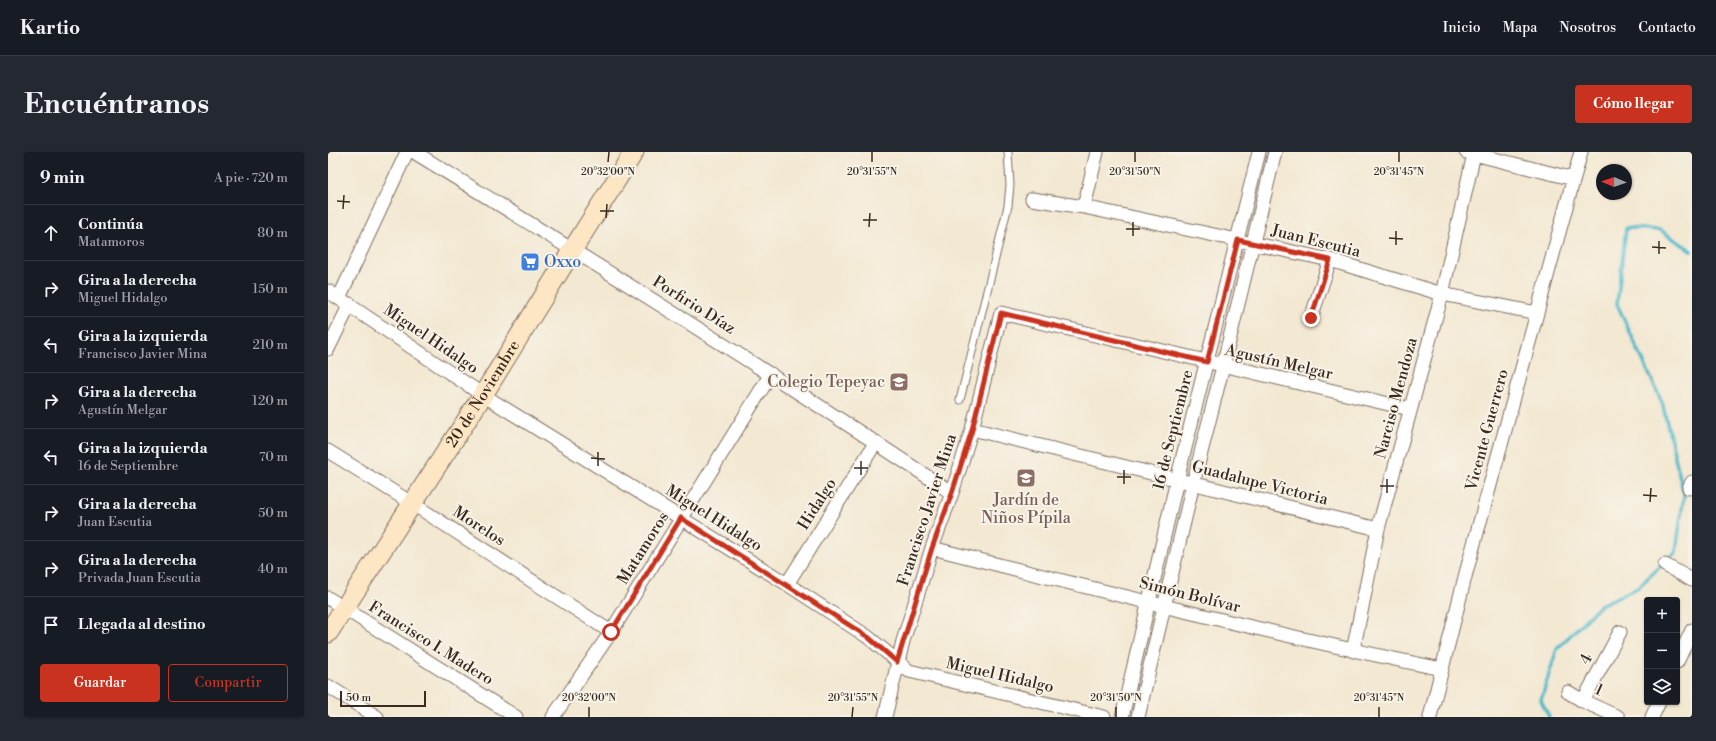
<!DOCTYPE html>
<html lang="es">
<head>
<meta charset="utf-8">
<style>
  body { margin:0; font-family:"Libre Bodoni",serif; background:#242831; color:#f1f3f6 }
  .controls { position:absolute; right:12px; bottom:12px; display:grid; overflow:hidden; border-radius:4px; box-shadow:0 1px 3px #0004 }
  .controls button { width:36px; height:36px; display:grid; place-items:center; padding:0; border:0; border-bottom:1px solid #363941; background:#171b24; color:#f1f3f6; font:20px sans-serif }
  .compass { position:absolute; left:1268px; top:12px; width:36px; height:36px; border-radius:50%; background:#171b24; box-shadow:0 1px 3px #0004; rotate:272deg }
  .scale { position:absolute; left:12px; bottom:10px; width:86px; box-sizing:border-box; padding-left:4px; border:2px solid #3b2a1e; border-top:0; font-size:11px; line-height:14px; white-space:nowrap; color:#3b2a1e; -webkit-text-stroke:3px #f7f3e8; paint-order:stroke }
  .stop { position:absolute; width:12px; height:12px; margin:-9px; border:3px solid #c8321e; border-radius:50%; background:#fff }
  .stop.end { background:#c8321e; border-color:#fff; box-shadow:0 1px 4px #0008 }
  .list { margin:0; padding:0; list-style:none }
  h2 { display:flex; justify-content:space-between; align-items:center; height:52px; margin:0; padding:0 16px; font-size:17px }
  h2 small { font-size:13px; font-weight:400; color:#9ea1a6 }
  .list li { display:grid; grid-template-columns:26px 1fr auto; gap:12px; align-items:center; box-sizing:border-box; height:56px; padding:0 16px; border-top:1px solid #363941 }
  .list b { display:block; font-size:15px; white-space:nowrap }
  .list p { margin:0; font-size:13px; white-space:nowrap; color:#9ea1a6 }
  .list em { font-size:13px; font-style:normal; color:#9ea1a6 }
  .actions { display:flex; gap:8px; padding:12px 16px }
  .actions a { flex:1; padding:9px 0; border:1px solid #c8321e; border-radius:4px; text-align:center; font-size:14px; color:#c8321e }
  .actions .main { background:#c8321e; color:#fff }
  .icon { flex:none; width:22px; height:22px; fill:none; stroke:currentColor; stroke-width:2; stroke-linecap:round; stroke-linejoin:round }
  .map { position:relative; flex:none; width:1364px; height:565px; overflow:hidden; border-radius:4px }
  header { display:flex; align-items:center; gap:24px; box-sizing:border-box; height:56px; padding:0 20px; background:#171b24; border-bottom:1px solid #363941 }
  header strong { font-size:19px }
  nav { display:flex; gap:22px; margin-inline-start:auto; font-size:14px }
  .intro { display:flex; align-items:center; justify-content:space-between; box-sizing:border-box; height:96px; padding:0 24px }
  h1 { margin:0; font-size:28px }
  .button { padding:10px 18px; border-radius:4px; background:#c8321e; color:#fff; font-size:14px; font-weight:700 }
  main { display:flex; gap:24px; padding:0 24px }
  aside { flex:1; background:#171b24; border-radius:4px; box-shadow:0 1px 3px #0004 }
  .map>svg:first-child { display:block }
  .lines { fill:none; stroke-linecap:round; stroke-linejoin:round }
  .stream { stroke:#4eb9cb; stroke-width:3.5 }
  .lane-casing { stroke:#7b6c5d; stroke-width:9 }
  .street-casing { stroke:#7b6c5d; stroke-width:15 }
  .secondary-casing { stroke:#7b6c5d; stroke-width:21 }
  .lane { stroke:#fff; stroke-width:7 }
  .street { stroke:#fff; stroke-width:13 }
  .secondary { stroke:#fce6c4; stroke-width:19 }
  .route { stroke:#c8321e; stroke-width:5 }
  .ticks { fill:none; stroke:#3b2a1e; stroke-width:1.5 }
  .labels { text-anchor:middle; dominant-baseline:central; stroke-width:4; stroke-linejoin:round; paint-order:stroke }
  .street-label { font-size:16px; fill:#3b2a1e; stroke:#f7f3e8 }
  .shop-label { font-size:16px; fill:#366cbe; stroke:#f7f3e8; text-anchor:start }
  .education-label { font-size:16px; fill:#785e54; stroke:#f7f3e8; text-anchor:end }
  .ticks-label { font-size:10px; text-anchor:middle; fill:#3b2a1e; stroke:#f7f3e8; stroke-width:4; stroke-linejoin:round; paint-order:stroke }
</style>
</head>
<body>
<header>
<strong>Kartio</strong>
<nav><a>Inicio</a><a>Mapa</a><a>Nosotros</a><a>Contacto</a></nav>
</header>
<div class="intro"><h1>Encuéntranos</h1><a class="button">Cómo llegar</a></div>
<main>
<aside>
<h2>9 min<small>A pie · 720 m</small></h2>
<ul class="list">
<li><svg class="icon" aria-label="ahead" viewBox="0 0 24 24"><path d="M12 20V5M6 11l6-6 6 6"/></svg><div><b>Continúa</b><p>Matamoros</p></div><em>80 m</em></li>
<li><svg class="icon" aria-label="right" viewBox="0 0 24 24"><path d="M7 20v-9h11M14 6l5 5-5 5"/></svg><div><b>Gira a la derecha</b><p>Miguel Hidalgo</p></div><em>150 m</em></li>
<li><svg class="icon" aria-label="left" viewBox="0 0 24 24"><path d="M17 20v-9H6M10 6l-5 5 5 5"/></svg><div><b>Gira a la izquierda</b><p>Francisco Javier Mina</p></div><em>210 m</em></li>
<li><svg class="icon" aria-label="right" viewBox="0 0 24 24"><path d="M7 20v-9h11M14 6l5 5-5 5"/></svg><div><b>Gira a la derecha</b><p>Agustín Melgar</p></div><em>120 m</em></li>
<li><svg class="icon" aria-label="left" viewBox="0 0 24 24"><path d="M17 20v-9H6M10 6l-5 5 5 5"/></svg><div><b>Gira a la izquierda</b><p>16 de Septiembre</p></div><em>70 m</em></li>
<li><svg class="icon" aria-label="right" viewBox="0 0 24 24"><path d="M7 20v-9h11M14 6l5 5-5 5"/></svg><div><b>Gira a la derecha</b><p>Juan Escutia</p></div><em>50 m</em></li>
<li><svg class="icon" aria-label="right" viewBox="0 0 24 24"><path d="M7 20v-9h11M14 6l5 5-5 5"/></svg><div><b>Gira a la derecha</b><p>Privada Juan Escutia</p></div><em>40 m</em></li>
<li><svg class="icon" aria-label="arrive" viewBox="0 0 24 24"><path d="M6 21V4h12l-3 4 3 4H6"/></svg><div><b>Llegada al destino</b></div></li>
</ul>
<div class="actions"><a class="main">Guardar</a><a>Compartir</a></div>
</aside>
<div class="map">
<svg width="1364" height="565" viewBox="0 0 1364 565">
  <rect width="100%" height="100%" fill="#f7f3e8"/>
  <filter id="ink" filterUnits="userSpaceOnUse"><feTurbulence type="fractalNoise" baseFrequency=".025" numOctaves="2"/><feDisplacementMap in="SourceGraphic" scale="8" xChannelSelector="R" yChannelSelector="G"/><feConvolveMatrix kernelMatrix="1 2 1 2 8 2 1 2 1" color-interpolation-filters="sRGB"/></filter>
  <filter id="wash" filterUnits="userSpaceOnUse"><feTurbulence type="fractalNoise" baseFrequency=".012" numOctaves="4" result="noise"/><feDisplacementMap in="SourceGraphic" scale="16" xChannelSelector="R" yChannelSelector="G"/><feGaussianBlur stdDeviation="0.9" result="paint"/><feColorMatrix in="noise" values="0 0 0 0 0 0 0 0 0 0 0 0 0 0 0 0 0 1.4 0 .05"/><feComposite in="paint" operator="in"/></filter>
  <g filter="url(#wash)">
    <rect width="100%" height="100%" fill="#f3e8d2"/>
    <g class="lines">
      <!-- stream -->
      <path class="stream" d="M 1221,565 L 1213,548 L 1229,497 L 1272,453 L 1309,436 L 1348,400 L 1356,343 L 1334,250 L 1289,152 L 1298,76 L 1332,78 L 1364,99"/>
    </g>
  </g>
  <g filter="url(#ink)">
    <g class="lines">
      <defs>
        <path id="lane" d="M 632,248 L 680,54 L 682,33 L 680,0"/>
        <path id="street" d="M 86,0 C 267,111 447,223 624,341
          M 1138,0 L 1246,27
          M 704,47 L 756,55 L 1002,108 L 1114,142 L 1209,161
          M 756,55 L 769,0
          M 0,139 L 155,243 L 459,432 L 540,485 L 581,519 L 776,565
          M 11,146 L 79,0
          M 983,166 L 1002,108
          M 0,197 L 22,152
          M 644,277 L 1050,377
          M 0,299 L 85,352 L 283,480
          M 1361,336 L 1364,330
          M 604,396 C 773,439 943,482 1114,517
          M 1337,413 L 1364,428
          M 459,432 L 548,290
          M 0,446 L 188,565
          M 1025,499 L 1050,377 L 1114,142 L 1146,2
          M 1349,510 L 1364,478
          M 0,534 L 49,565
          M 1240,540 L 1255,549 L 1290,565
          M 1255,549 L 1292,480
          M 225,565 L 283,480 L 443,222
          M 557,565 L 575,489 L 604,396 L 624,341 L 644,277 L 673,161 L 1082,257
          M 794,565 L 849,328 L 931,0
          M 810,565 L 865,332 L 895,214 L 947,0
          M 1102,565 L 1138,421 L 1253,0
          M 1324,565 L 1331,550"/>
        <g id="secondary">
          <path id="s1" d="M 0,481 L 155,243 L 245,97 L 306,0"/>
        </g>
      </defs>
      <!-- lane casing -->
      <use href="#lane" class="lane-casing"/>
      <!-- street casing -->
      <use href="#street" class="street-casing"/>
      <!-- secondary casing -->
      <use href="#secondary" class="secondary-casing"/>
      <!-- lane -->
      <use href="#lane" class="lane"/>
      <!-- street -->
      <use href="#street" class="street"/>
      <!-- secondary -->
      <use href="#secondary" class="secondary"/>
    </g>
  </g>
  <g class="lines" filter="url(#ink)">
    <!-- route -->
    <path class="route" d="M 283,480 L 353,366 L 540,485 L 569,510 L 604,396 L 624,341 L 644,278 L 673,161 L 879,210 L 910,88 L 1002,108 L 983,166"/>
  </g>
  <!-- ticks -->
  <path class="ticks" d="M 280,10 L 281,0M 544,10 L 544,0M 807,10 L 807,0M 1071,10 L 1071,0M 9,49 L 22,50M 15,57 L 16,43M 272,59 L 286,59M 278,66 L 279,52M 535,68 L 549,68M 541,75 L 542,61M 798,77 L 812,77M 805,84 L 805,70M 1061,86 L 1075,87M 1068,93 L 1068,79M 1324,95 L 1338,96M 1331,102 L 1331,89M 263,306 L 277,307M 270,314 L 270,300M 526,316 L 540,316M 533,323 L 533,309M 789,325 L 803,325M 796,332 L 796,318M 1052,334 L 1066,334M 1059,341 L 1059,327M 1315,343 L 1329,344M 1322,350 L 1323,336M 261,565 L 261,555M 524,565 L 525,555M 788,565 L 788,555M 1051,565 L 1051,555"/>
  <!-- icons -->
  <defs>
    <symbol id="supermarket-square" viewBox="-11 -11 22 22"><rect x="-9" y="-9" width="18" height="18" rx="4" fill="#3f7fe0" stroke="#f7f3e8"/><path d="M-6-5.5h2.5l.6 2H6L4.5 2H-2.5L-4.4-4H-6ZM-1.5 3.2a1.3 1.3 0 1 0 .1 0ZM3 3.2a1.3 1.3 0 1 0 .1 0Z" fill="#fff"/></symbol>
    <symbol id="school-square" viewBox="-11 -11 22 22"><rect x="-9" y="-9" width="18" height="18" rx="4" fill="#8d6e63" stroke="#f7f3e8"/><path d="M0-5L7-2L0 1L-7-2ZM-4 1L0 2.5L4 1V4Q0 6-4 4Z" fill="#fff"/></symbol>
  </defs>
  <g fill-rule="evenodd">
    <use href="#supermarket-square" x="191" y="99" width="22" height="22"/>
    <use href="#school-square" x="560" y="219" width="22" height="22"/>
    <use href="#school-square" x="687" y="315" width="22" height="22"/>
  </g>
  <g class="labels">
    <!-- street labels -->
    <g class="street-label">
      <text transform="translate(988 89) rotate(14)">Juan Escutia</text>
      <text transform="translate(366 153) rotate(32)">Porfirio Díaz</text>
      <text transform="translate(103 187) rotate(34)">Miguel Hidalgo</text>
      <text transform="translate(951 210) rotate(13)">Agustín Melgar</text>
      <text stroke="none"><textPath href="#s1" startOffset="285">20 de Noviembre</textPath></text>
      <text transform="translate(1068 246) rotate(-75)">Narciso Mendoza</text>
      <text transform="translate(845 278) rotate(-76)">16 de Septiembre</text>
      <text transform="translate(1159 278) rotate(-75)">Vicente Guerrero</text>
      <text transform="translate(932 331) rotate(14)">Guadalupe Victoria</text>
      <text transform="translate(489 352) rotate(-58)">Hidalgo</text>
      <text transform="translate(599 358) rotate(-72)">Francisco Javier Mina</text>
      <text transform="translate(386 366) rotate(32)">Miguel Hidalgo</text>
      <text transform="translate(151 374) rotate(33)">Morelos</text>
      <text transform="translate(315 396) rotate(-58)">Matamoros</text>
      <text transform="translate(862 443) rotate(14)">Simón Bolívar</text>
      <text transform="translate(103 491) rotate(32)">Francisco I. Madero</text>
      <text transform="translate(1258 507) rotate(-62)">4</text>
      <text transform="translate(672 523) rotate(13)">Miguel Hidalgo</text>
      <text transform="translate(1271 538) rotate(25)">1</text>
    </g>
    <!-- shop labels -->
    <g class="shop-label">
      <text x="216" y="110">Oxxo</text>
    </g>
    <!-- education labels -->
    <g class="education-label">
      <text x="557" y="230">Colegio Tepeyac</text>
      <text x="698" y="348" text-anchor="middle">Jardín de<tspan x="698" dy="18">Niños Pípila</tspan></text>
    </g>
  </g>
  <g class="ticks-label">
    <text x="280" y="23">20°32'00"N</text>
    <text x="544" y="23">20°31'55"N</text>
    <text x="807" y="23">20°31'50"N</text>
    <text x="1071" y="23">20°31'45"N</text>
    <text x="261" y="549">20°32'00"N</text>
    <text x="525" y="549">20°31'55"N</text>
    <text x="788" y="549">20°31'50"N</text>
    <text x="1051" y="549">20°31'45"N</text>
  </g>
</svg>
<div class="controls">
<button>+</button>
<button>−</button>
<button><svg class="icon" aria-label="layers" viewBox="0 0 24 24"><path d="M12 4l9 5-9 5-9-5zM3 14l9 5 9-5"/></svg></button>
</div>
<svg class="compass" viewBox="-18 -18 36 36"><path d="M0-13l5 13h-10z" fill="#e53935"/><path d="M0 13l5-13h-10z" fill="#9ea1a6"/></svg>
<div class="scale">50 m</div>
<div class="stop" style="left:283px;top:480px"></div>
<div class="stop end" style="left:983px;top:166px"></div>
</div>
</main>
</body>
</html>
